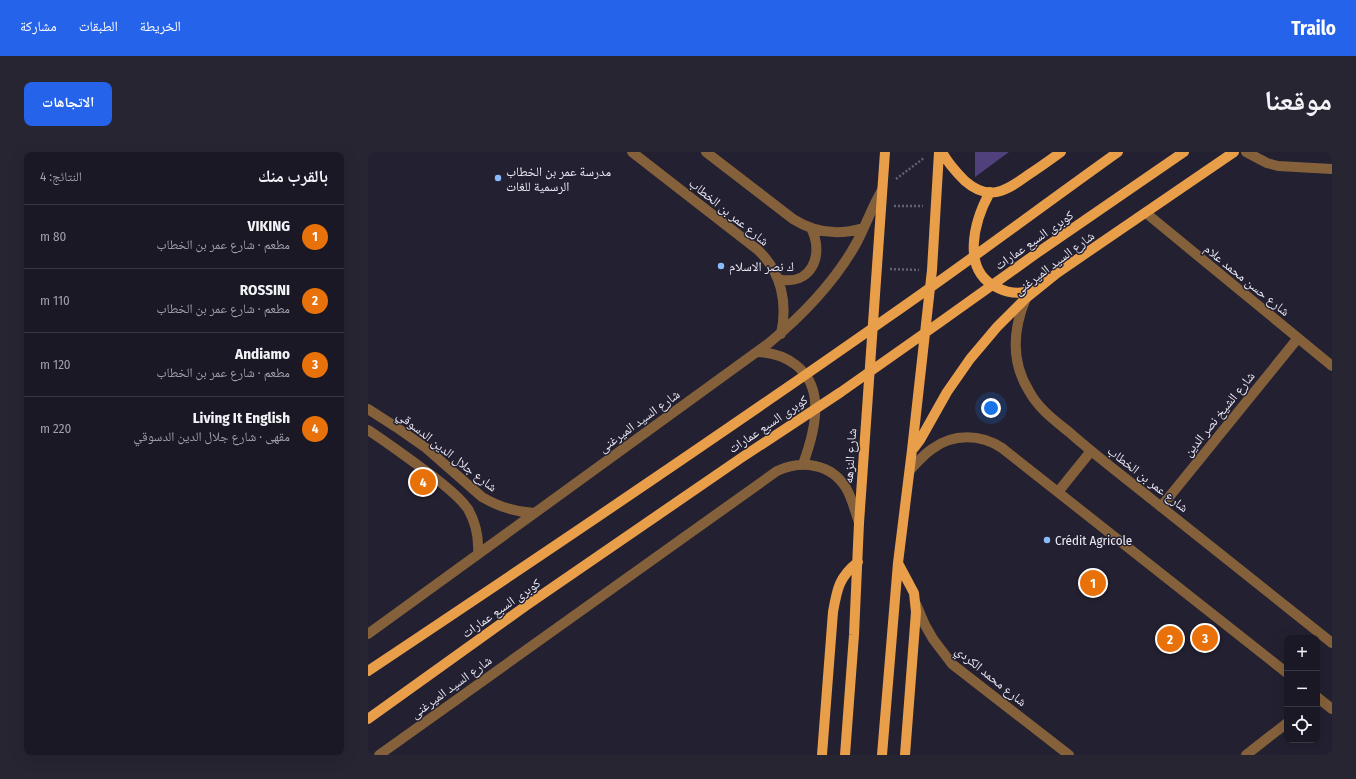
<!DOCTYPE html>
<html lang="ar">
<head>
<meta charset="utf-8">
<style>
  body { margin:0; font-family:"Fira Sans Condensed","Noto Naskh Arabic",sans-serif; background:#272532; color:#f1f3f6; direction:rtl }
  .controls { position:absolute; right:12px; bottom:12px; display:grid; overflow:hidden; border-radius:8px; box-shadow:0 4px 16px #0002 }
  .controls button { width:36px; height:36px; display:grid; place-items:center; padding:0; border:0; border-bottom:1px solid #383742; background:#1a1825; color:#f1f3f6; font:20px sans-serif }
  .you { position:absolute; left:623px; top:256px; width:14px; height:14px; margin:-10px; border:3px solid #fff; border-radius:50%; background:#1a73e8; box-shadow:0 0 0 6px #1a73e833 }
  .badge { display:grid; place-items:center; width:26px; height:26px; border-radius:50%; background:#2563eb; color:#fff; font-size:13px; font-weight:700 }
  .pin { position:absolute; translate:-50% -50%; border:2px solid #fff; box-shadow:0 1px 4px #0006 }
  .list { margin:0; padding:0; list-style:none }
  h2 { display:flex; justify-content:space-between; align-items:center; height:52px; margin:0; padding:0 16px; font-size:17px }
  h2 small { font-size:13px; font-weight:400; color:#9fa0a7 }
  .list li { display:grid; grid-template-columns:26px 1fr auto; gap:12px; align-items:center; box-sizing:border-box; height:64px; padding:0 16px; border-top:1px solid #383742 }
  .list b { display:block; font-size:15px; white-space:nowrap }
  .list p { margin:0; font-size:13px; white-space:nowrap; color:#9fa0a7 }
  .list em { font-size:13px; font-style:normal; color:#9fa0a7 }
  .icon { flex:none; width:22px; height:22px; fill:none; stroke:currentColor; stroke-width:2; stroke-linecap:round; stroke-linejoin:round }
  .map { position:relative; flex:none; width:964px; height:603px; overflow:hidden; direction:ltr; border-radius:8px }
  header { display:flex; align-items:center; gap:24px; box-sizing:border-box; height:56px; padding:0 20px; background:#2563eb; color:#fff }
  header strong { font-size:19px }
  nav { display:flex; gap:22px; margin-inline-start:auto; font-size:14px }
  .intro { display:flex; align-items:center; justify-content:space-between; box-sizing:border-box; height:96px; padding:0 24px }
  h1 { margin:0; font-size:28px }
  .button { padding:10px 18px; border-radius:8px; background:#2563eb; color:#fff; font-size:14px; font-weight:700 }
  main { display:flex; gap:24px; padding:0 24px }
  aside { flex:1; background:#1a1825; border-radius:8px; box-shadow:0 4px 16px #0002 }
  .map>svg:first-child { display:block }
  .building { fill:#50417c }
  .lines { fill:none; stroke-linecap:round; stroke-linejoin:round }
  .path { stroke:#636170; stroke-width:2.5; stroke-dasharray:2 2; stroke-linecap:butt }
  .minor { stroke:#85613b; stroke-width:10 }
  .major { stroke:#e99e4a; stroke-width:10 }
  .poi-dot { fill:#88bafc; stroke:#232031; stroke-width:1.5 }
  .labels { text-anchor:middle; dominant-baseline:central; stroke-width:3; stroke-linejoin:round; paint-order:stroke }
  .poi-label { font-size:13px; fill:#eae9f4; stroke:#232031; text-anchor:start }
  .street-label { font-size:13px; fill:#eae9f4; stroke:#232031 }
</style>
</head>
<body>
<header>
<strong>Trailo</strong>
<nav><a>الخريطة</a><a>الطبقات</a><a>مشاركة</a></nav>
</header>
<div class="intro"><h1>موقعنا</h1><a class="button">الاتجاهات</a></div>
<main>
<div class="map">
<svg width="964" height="603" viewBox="0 0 964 603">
  <rect width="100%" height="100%" fill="#232031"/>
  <!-- building -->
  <path class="building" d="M 607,0 L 641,0 L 607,25 Z"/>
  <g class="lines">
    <!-- path -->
    <path class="path" d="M 528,27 L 556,6
      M 526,54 L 555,54
      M 522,117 L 551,118"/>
    <!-- minor -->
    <path class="minor" d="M 264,0 L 390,98 C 413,120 420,150 413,182
      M 338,0 L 425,67 C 447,81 470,84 495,76
      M 878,0 L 899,11 L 910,14 L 964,17
      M 778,61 L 964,214
      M 410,127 C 443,135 457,103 443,76
      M 658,146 C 645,177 643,210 661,239 C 670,256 686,268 701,280 C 719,296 738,311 757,326 C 826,381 895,436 964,491
      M 389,200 C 418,201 444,217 447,249 C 449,269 442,293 435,312
      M 0,257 L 28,275 L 58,296 L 114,345 C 131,355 147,360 166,361
      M 0,278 C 23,293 44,309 66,325 C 78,335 91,344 100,357 C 108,371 111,386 110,402
      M 542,318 C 549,311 555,303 564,297 C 585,281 613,282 634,296 L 919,521
      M 690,340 L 723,299
      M 793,355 L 930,186
      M 548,452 L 557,473 L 565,487 L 584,512 L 701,603
      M 0,482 L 401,191 C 436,162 467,130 489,90 C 498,73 504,55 514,38
      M 949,545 L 964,557
      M 11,603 L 409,319 C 433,308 463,311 478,336 C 484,346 487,359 491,371
      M 878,603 L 919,571"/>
    <!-- major -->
    <path class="major" d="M 574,0 C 580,11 588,20 597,29 C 621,50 638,39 660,23 C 671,16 682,8 693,0
      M 622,40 C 606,69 592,119 630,136 C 642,142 654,142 666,138
      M 546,296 L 552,288 L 579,240 L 602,207 L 629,175 L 658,146 L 689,121 L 866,0
      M 530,411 L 546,441 L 548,460 L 537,603
      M 0,519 C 174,403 348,286 519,166 C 597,112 673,55 750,0
      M 0,567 L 159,453 L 373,306 L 473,240 L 571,171 L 669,101 L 816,0
      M 454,603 L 465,460 C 469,437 471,425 490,410
      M 477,603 L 486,483 L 491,371 L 517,0
      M 514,603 L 530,411 L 544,298 L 564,118 L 571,0"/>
  </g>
  <!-- markers -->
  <g class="poi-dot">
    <circle cx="130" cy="26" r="4"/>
    <circle cx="353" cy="114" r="4"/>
    <circle cx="679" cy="388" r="4"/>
  </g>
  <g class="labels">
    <!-- poi labels -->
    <g class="poi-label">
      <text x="138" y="19">مدرسة عمر بن الخطاب<tspan x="138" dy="15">الرسمية للغات</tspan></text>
      <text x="361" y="114">ك نصر الاسلام</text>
      <text x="687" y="388">Crédit Agricole</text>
    </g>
    <!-- street labels -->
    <g class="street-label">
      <text transform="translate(361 60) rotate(39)">شارع عمر بن الخطاب</text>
      <text transform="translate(666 88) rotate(-35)">كوبرى السبع عمارات</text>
      <text transform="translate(686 111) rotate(-37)">شارع السيد الميرغنى</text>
      <text transform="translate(879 128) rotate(39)">شارع حسن محمد علام</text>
      <text transform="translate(851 262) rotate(-51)">شارع الشيخ نصر الدين</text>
      <text transform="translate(271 269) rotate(-36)">شارع السيد الميرغنى</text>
      <text transform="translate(400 272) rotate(-34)">كوبرى السبع عمارات</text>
      <text transform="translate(79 299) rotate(38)">شارع جلال الدين الدسوقي</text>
      <text transform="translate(482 304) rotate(-86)">شارع النزهه</text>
      <text transform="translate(780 327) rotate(38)">شارع عمر بن الخطاب</text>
      <text transform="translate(133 456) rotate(-35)">كوبرى السبع عمارات</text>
      <text transform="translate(623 524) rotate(39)">شارع محمد الكردي</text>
      <text transform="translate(83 535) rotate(-36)">شارع السيد الميرغنى</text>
    </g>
  </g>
</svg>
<div class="controls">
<button>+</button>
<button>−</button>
<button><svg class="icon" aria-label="locate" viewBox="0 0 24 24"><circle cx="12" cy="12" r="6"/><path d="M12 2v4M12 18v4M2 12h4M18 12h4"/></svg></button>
</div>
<div class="you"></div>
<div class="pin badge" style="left:725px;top:431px;background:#e8710a">1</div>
<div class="pin badge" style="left:802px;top:487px;background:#e8710a">2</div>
<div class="pin badge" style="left:837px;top:486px;background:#e8710a">3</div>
<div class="pin badge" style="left:55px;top:330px;background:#e8710a">4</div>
</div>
<aside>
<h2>بالقرب منك<small>النتائج: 4</small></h2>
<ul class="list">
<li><span class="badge" style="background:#e8710a">1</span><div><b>VIKING</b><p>مطعم · شارع عمر بن الخطاب</p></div><em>80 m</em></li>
<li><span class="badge" style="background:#e8710a">2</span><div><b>ROSSINI</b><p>مطعم · شارع عمر بن الخطاب</p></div><em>110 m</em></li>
<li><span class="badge" style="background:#e8710a">3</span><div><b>Andiamo</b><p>مطعم · شارع عمر بن الخطاب</p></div><em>120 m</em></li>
<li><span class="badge" style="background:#e8710a">4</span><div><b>Living It English</b><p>مقهى · شارع جلال الدين الدسوقي</p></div><em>220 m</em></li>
</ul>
</aside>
</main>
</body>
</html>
